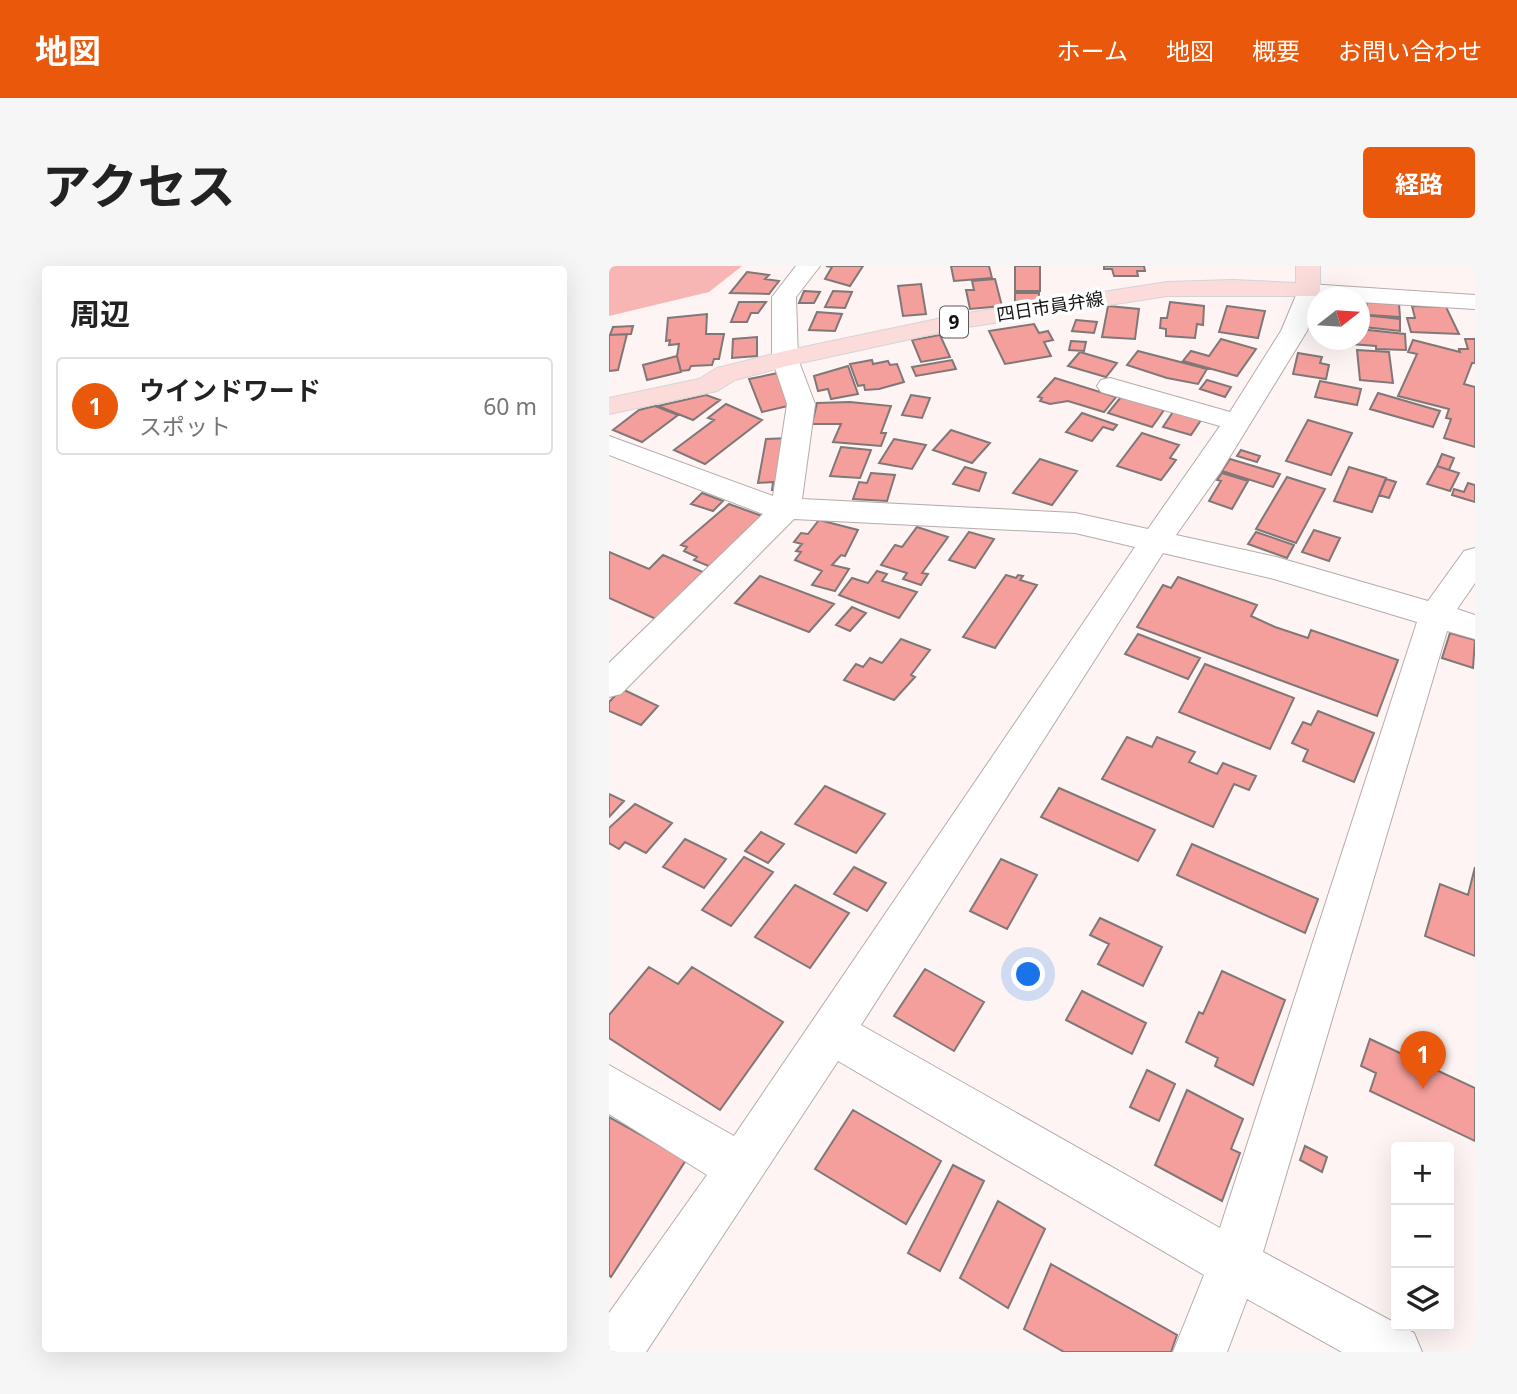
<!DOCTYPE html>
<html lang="ja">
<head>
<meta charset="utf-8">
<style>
  body { margin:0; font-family:"Noto Sans","Noto Sans JP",sans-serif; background:#f6f6f6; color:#222 }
  .controls { position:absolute; right:21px; bottom:21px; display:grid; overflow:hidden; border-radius:7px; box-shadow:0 7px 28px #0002 }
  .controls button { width:63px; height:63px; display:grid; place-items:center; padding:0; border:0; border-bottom:2px solid #e0e0e0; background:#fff; color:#222; font:35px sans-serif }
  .compass { position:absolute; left:698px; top:21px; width:63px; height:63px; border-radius:50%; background:#fff; box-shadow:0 7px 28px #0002; rotate:73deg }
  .you { position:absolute; left:420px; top:709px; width:24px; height:24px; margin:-18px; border:5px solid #fff; border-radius:50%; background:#1a73e8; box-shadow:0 0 0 10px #1a73e833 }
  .badge { display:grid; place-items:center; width:46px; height:46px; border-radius:50%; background:#ea580c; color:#fff; font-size:23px; font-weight:700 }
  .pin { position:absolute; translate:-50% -58px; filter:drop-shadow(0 2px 4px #0008) }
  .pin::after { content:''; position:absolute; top:37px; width:24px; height:21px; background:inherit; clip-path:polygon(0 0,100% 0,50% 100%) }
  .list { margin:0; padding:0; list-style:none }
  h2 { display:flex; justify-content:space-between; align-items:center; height:91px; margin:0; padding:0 28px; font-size:30px }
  h2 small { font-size:23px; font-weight:400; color:#767676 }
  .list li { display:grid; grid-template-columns:46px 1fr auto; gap:21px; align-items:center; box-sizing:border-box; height:98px; margin:0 14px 14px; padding:0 14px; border:2px solid #e0e0e0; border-radius:7px }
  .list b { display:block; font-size:26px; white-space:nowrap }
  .list p { margin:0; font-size:23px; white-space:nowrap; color:#767676 }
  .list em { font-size:23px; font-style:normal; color:#767676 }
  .icon { flex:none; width:38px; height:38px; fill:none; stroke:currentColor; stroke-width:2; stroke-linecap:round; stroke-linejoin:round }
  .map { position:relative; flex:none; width:866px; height:1086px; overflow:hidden; border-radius:7px }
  header { display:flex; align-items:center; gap:42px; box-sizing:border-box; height:98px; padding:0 35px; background:#ea580c; color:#fff }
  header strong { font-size:33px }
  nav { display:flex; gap:38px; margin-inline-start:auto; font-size:24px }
  .intro { display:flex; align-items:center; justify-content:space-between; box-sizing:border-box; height:168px; padding:0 42px }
  h1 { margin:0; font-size:49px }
  .button { padding:18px 32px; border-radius:7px; background:#ea580c; color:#fff; font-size:24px; font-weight:700 }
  main { display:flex; gap:42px; padding:0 42px }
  aside { flex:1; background:#fff; border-radius:7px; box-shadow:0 7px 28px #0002 }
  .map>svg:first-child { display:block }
  .forest { fill:#f7b5b3 }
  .building { fill:#f59f9d; stroke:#807777; stroke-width:2 }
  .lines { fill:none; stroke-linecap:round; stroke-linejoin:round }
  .minor-casing { stroke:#b5acab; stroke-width:2 }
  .major-casing { stroke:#d5d4d4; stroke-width:2 }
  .minor { fill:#fff; fill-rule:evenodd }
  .major { fill:#fbdcdb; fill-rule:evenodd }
  .labels { text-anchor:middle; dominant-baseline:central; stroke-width:7; stroke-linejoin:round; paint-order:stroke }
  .far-street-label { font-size:18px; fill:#141111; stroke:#fff }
  .shield { fill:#fff; stroke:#5a5858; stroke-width:2 }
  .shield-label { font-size:19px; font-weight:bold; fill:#141111 }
</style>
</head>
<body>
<header>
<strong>地図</strong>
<nav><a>ホーム</a><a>地図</a><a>概要</a><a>お問い合わせ</a></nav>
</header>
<div class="intro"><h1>アクセス</h1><a class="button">経路</a></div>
<main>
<aside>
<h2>周辺<small></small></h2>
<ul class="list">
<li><span class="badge">1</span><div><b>ウインドワード</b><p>スポット</p></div><em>60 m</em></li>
</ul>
</aside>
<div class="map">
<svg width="866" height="1086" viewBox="0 0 866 1086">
  <rect width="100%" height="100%" fill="#fef4f4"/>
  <!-- forest -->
  <path class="forest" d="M 0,0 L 133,0 L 100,26 L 0,50 Z"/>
  <!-- building -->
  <path class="building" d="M 254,0 L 241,20 L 216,13 L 223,1 L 217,0 Z
    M 342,0 L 380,0 L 383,12 L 345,15 Z
    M 406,0 L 431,0 L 431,25 L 406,25 Z
    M 495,0 L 535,0 L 536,5 L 528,5 L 529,10 L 505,10 L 503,3 L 495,3 Z
    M 138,6 L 160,9 L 156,13 L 170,15 L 160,28 L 121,27 Z
    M 386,13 L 393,40 L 361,43 L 357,24 L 365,24 L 363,15 Z
    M 312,18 L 317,48 L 294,50 L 289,20 Z
    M 195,25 L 211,26 L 205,37 L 190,37 Z
    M 224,25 L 243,26 L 236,42 L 216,41 Z
    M 406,27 L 430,27 L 430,35 L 406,35 Z
    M 130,36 L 157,36 L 149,47 L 142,47 L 138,56 L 122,56 Z
    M 561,36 L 595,40 L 594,59 L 588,58 L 586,72 L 557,70 L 557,63 L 551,62 L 552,52 L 558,52 Z
    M 757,36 L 790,38 L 791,51 L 759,49 Z
    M 499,40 L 530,43 L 526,73 L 493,71 Z
    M 618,40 L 656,45 L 649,72 L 610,66 Z
    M 803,40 L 837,41 L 850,68 L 802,66 L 798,52 L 806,52 Z
    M 208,46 L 233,48 L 226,65 L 200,64 Z
    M 98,48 L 97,68 L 115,68 L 110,93 L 105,93 L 103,99 L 82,100 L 80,104 L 72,105 L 68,90 L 70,78 L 60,79 L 61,74 L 57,75 L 59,52 Z
    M 755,49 L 791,53 L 791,65 L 755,61 Z
    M 467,54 L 488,56 L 485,67 L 463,65 Z
    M 425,58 L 430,67 L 439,65 L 444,74 L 435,76 L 442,90 L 396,98 L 380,65 Z
    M 24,60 L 22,68 L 1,69 L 4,61 Z
    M 750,63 L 796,68 L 797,84 L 767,83 L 767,80 L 742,78 L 741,74 L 750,74 Z
    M 18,68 L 9,104 L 0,105 L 0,69 Z
    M 331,69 L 341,91 L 312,96 L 303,74 Z
    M 148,71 L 148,90 L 123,92 L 124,73 Z
    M 612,73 L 647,83 L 628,110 L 574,95 L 582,85 L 600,90 Z
    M 856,73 L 866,73 L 866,97 L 863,97 L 855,118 L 866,121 L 866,181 L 835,172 L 842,153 L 837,152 L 840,143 L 789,130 L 808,88 L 799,86 L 804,74 L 851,86 L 850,83 L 859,83 Z
    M 462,75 L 477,76 L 475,85 L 460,84 Z
    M 748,84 L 780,86 L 784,117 L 751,114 Z
    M 529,85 L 598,103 L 589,118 L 558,112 L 518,99 Z
    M 471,86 L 508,97 L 497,111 L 459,100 Z
    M 689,87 L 713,91 L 711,97 L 720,99 L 717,113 L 684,108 Z
    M 68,90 L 72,106 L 38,114 L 34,99 Z
    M 263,94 L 264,98 L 279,95 L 281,99 L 288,98 L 295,116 L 270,123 L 256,124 L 255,119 L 249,120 L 241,98 Z
    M 343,94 L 347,103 L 307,110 L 303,101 Z
    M 239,100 L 249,128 L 222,133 L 219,123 L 209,125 L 205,110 Z
    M 169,107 L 183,139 L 153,146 L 140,113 Z
    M 446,112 L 507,131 L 495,146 L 459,135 L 441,138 L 431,135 L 433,132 L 429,131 Z
    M 598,114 L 622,121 L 616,131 L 591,123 Z
    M 711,115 L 752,123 L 748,139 L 706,131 Z
    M 769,127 L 831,145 L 824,161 L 761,143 Z
    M 97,129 L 111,134 L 84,154 L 49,140 Z
    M 302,129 L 321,132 L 313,152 L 293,149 Z
    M 512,131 L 555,144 L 543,161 L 499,147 Z
    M 241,136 L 282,140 L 272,167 L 277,167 L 272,180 L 224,176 L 232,158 L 203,158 L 208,137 Z
    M 117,138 L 153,154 L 96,198 L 65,184 L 105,154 L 99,152 Z
    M 46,140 L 69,149 L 33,176 L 4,164 L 30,144 Z
    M 564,146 L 592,154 L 582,169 L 554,161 Z
    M 473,147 L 508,159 L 504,164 L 494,161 L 483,175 L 457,166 Z
    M 699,154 L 743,167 L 722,209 L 677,195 Z
    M 342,164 L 381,177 L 363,197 L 324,184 Z
    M 533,167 L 570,179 L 561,192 L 567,194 L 552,214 L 508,200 Z
    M 181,172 L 173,224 L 163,224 L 164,216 L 149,217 L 157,173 Z
    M 285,173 L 317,179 L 303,203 L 270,197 Z
    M 232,181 L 262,184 L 251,212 L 221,210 Z
    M 632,184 L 651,190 L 648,196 L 628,190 Z
    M 833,188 L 845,192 L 840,204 L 828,200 Z
    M 431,193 L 468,205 L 443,239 L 404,227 Z
    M 621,193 L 671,208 L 664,221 L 613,205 Z
    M 828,200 L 850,207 L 841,225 L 818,218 Z
    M 356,201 L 377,207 L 370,225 L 344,218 Z
    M 740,201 L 777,212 L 763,246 L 725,235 Z
    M 262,207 L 286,209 L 278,235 L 244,233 L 250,216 L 258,217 Z
    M 613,207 L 639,215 L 623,243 L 600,235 L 612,215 L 608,214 Z
    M 678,211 L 716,223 L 687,277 L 647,263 Z
    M 777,213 L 787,216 L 780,232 L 770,229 Z
    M 859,217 L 866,219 L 866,236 L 843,229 L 845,223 L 855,226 Z
    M 93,227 L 114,235 L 104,245 L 82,238 Z
    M 120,238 L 153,250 L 102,301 L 85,294 L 88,291 L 75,285 L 78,281 L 72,279 Z
    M 210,254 L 249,264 L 236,290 L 232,289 L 223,299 L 240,303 L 226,325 L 203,319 L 213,305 L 186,294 L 192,286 L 187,285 L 193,278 L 185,276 L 192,267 L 199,268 Z
    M 308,261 L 339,271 L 313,307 L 319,308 L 312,319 L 294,313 L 298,307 L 272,299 L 286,279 L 293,281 Z
    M 705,264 L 731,272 L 720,295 L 693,286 Z
    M 360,266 L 385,273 L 366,302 L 340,294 Z
    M 647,266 L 685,279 L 678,292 L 639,278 Z
    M 0,286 L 40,303 L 54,289 L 94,306 L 47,353 L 0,332 Z
    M 268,305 L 278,308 L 273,315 L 308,326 L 290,352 L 230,329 L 243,312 L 259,317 Z
    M 397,309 L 407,312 L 409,309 L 414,310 L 411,314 L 428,319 L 386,382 L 354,371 Z
    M 151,310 L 225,338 L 200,366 L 126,337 Z
    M 569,311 L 648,339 L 642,350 L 666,361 L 699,372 L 702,364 L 789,394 L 768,450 L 528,361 L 554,319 L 562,322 Z
    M 243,341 L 257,347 L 241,365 L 227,359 Z
    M 841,367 L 866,374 L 864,402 L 833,392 Z
    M 529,368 L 591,392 L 579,413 L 516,388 Z
    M 292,373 L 321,384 L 302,409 L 306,411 L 285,434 L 235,414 L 247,398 L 254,401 L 261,392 L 273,397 Z
    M 596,398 L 685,432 L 661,483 L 570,446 Z
    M 13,423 L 49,440 L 32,459 L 0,445 L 0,436 Z
    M 709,445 L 765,467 L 745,516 L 694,495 L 699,484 L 683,477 L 694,456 L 702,459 Z
    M 518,471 L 543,481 L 548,471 L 586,486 L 580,496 L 608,508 L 614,497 L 647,510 L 640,524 L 625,518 L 604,561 L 493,513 Z
    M 216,520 L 276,548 L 247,587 L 186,558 Z
    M 450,522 L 546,564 L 529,595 L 432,551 Z
    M 0,528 L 15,535 L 0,551 Z
    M 26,538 L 63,557 L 37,587 L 16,576 L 10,583 L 0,577 L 0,562 Z
    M 152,566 L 175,578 L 159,597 L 136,585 Z
    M 76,573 L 117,593 L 95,622 L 54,601 Z
    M 583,578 L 709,633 L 696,667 L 568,609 Z
    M 135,591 L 164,606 L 122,660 L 93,644 Z
    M 392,593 L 428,609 L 398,663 L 361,645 Z
    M 245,601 L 277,617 L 258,645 L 225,628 Z
    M 866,601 L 866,690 L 816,670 L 831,618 L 859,629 Z
    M 186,619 L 240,647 L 201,702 L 146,671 Z
    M 491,652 L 553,681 L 534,720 L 489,698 L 500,678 L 481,669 Z
    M 40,701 L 69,718 L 83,701 L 174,756 L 111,844 L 0,772 L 0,749 Z
    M 316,703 L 375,736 L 345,785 L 285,750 Z
    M 613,705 L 676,734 L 644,819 L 606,800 L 609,792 L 577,776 L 590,746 L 594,748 Z
    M 473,725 L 537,757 L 523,788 L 457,754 Z
    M 761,773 L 866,822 L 866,875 L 761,825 L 767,807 L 752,800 Z
    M 538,804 L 566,818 L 550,855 L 521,841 Z
    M 578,824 L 634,853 L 622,883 L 631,887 L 613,935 L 546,899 Z
    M 244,844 L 332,895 L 297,958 L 206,903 Z
    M 0,851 L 77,894 L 2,1011 L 0,1009 Z
    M 696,880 L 718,891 L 713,906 L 691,894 Z
    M 344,899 L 375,915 L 331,1005 L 299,987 Z
    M 389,935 L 436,963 L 399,1042 L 351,1012 Z
    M 442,998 L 568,1069 L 562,1086 L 455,1086 L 415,1063 Z"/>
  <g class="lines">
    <defs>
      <path id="minor" d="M 187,0 L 211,0 L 187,31 L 189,93 L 206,138 L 193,233 L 466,247 L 539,263 L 611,160 L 492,126 L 488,120 L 492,114 L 501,112 L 621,146 L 672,65 L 691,20 L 699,18 L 866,29 L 866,43 L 750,36 L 750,32 L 708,32 L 698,65 L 612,205 L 567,269 L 667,291 L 819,335 L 855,285 L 866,282 L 866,317 L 848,343 L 866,349 L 866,373 L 838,365 L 654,986 L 805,1067 L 813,1086 L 733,1086 L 638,1033 L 618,1086 L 564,1086 L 595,1009 L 229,795 L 37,1086 L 0,1086 L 0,1047 L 98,909 L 0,848 L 0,799 L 125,870 L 526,281 L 466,267 L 185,253 L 12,428 L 0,431 L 0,397 L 154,248 L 0,189 L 0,170 L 164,230 L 178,138 L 163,93 L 163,31 ZM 554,287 L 665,313 L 808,356 L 611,962 L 252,759 Z"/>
      <path id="major" d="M 687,0 L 711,0 L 711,25 L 707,30 L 558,30 L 352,62 L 178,100 L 126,114 L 108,125 L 0,148 L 0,132 L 90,113 L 108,102 L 176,85 L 352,48 L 558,16 L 624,14 L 687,17 Z"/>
    </defs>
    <!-- minor casing -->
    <use href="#minor" class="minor-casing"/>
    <!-- major casing -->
    <use href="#major" class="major-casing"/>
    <!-- minor -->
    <use href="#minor" class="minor"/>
    <!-- major -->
    <use href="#major" class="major"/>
  </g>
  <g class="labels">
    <!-- far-street labels -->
    <g class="far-street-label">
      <text transform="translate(441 40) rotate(-9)">四日市員弁線</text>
    </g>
    <!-- shield labels -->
    <rect class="shield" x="331" y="40.5" width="28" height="31" rx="5"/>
    <g class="shield-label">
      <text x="345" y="56">9</text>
    </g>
  </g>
</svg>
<div class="controls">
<button>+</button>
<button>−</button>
<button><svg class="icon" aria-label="layers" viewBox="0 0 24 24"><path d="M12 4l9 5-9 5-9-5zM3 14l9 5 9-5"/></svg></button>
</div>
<svg class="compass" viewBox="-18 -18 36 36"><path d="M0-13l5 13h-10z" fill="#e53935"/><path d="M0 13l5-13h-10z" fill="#767676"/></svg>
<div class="you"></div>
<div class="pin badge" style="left:814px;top:823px">1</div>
</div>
</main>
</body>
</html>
